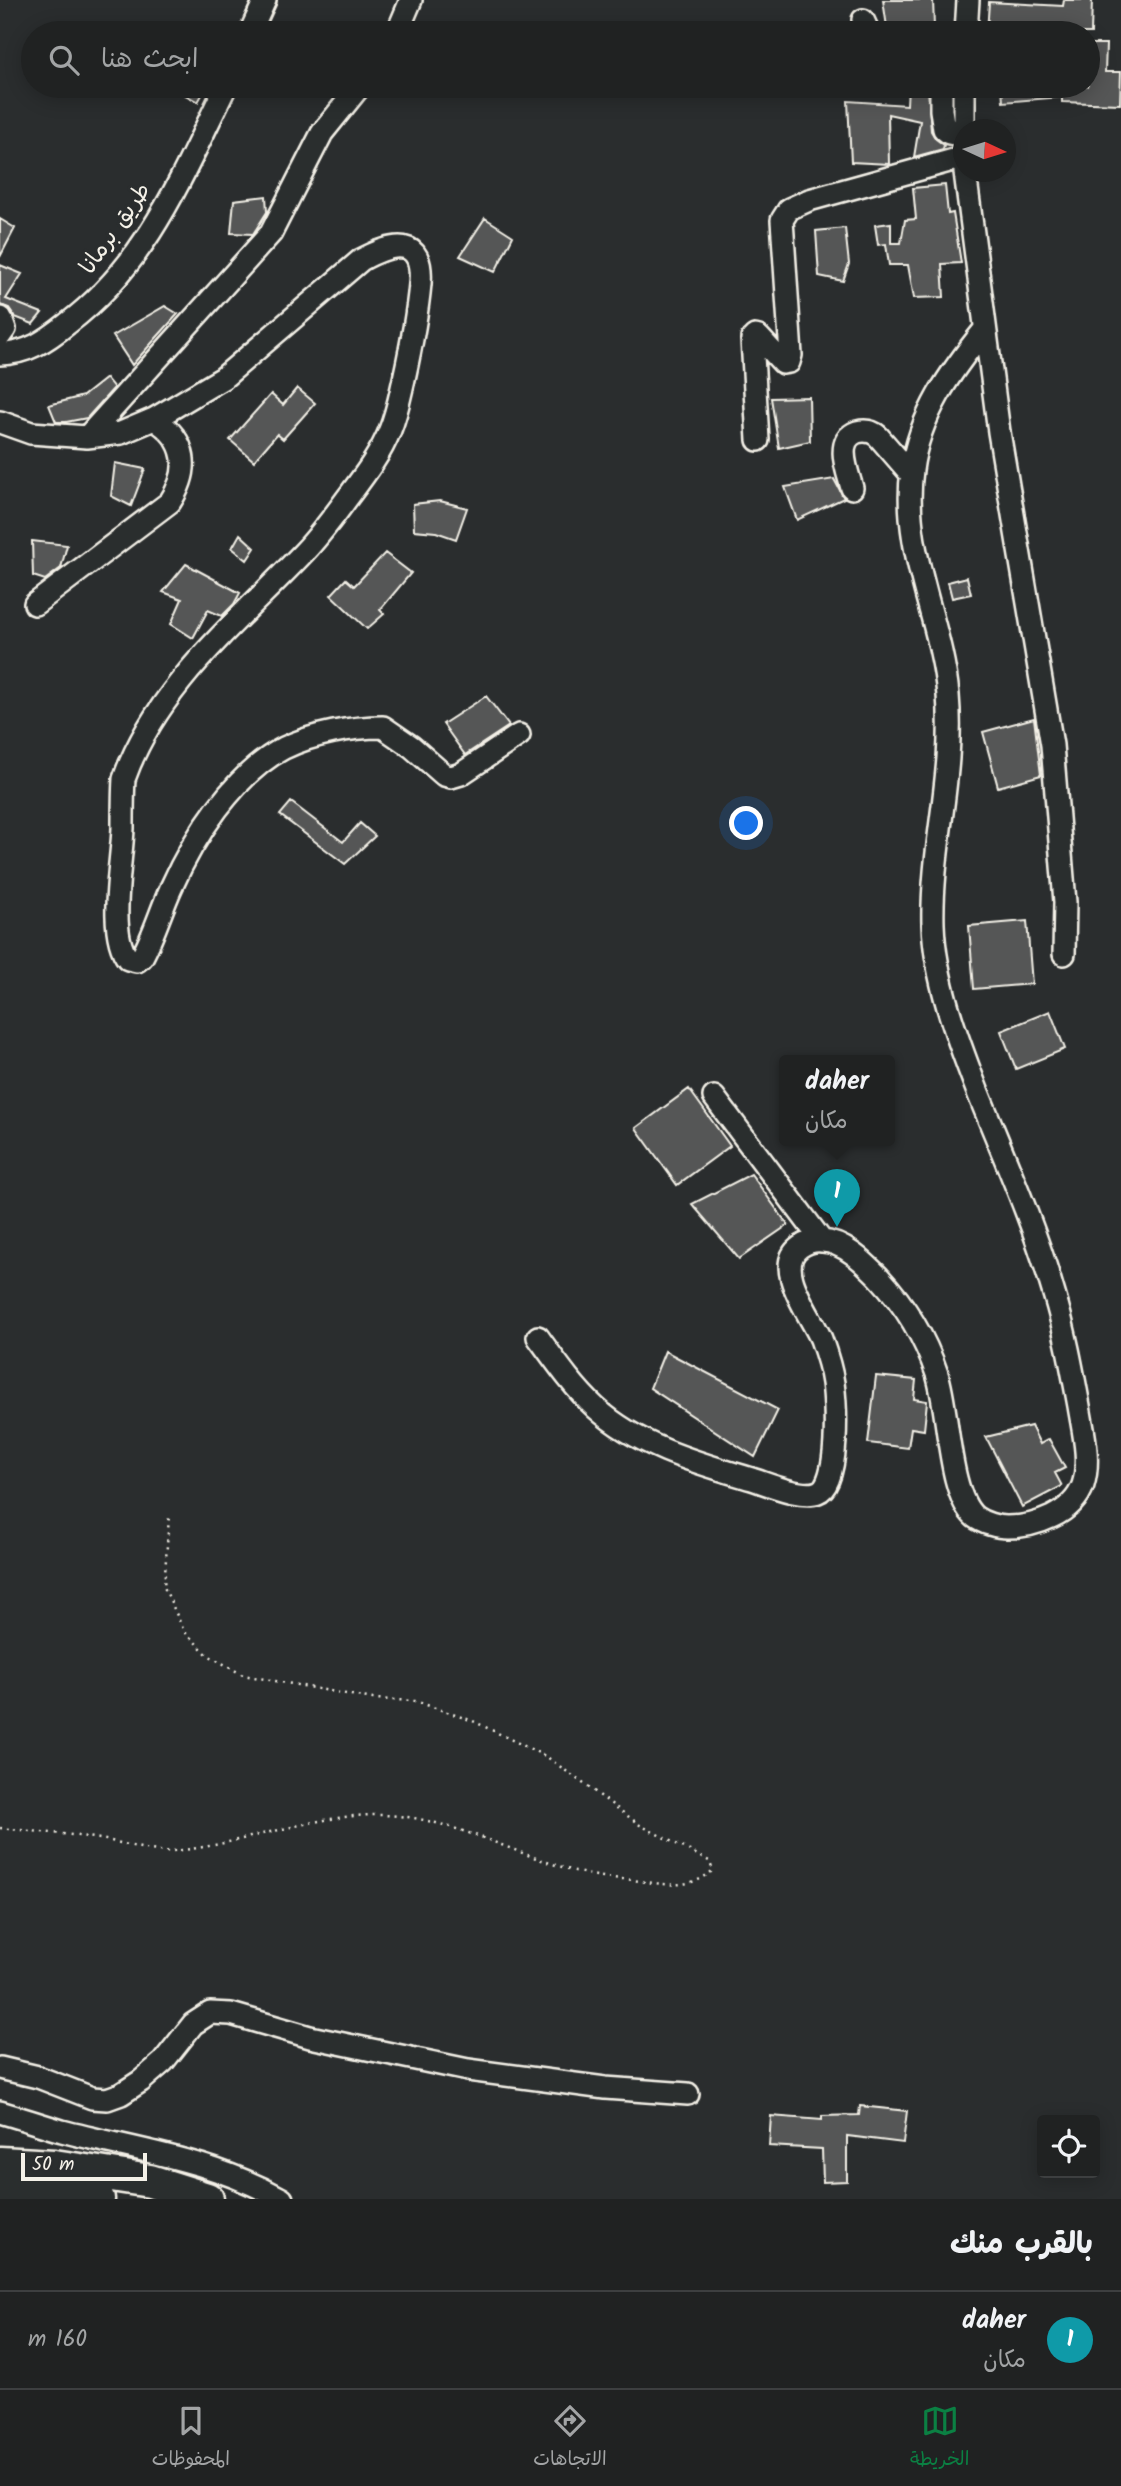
<!DOCTYPE html>
<html lang="ar">
<head>
<meta charset="utf-8">
<style>
  body { margin:0; font-family:Kalam,"Playpen Sans Arabic",sans-serif; background:#282a2a; color:#f1f3f6; direction:rtl }
  .controls { position:absolute; right:21px; bottom:21px; display:grid; overflow:hidden; border-radius:7px; box-shadow:0 4px 18px #0003 }
  .controls button { width:63px; height:63px; display:grid; place-items:center; padding:0; border:0; border-bottom:2px solid #3d3f40; background:#202222; color:#f1f3f6; font:35px sans-serif }
  .compass { position:absolute; left:953px; top:119px; width:63px; height:63px; border-radius:50%; background:#202222; box-shadow:0 4px 18px #0003; rotate:94deg }
  .scale { position:absolute; left:21px; bottom:18px; width:126px; box-sizing:border-box; padding-left:7px; border:4px solid #f4f1e8; border-top:0; font-size:19px; line-height:24px; white-space:nowrap; color:#f4f1e8; -webkit-text-stroke:5px #2a2d2e; paint-order:stroke }
  .you { position:absolute; left:747px; top:824px; width:24px; height:24px; margin:-18px; border:5px solid #fff; border-radius:50%; background:#1a73e8; box-shadow:0 0 0 10px #1a73e833 }
  .badge { display:grid; place-items:center; width:46px; height:46px; border-radius:50%; background:#0b8043; color:#fff; font-size:23px; font-weight:700 }
  .pin { position:absolute; translate:-50% -58px; filter:drop-shadow(0 2px 4px #0008) }
  .pin::after { content:''; position:absolute; top:37px; width:24px; height:21px; background:inherit; clip-path:polygon(0 0,100% 0,50% 100%) }
  .popup { position:absolute; left:779px; top:1055px; width:116px; height:91px; box-sizing:border-box; display:grid; place-content:center; border-radius:7px; background:#202222; filter:drop-shadow(0 2px 5px #0005); font-size:23px; white-space:nowrap; color:#a2a4a5 }
  .popup b { font-size:26px; color:#f1f3f6 }
  .popup::after { content:''; position:absolute; left:50%; top:100%; margin-left:-14px; border:14px solid transparent; border-top-color:#202222 }
  .list { margin:0; padding:0; list-style:none }
  h2 { display:flex; justify-content:space-between; align-items:center; height:91px; margin:0; padding:0 28px; font-size:30px }
  h2 small { font-size:23px; font-weight:400; color:#a2a4a5 }
  .list li { display:grid; grid-template-columns:46px 1fr auto; gap:21px; align-items:center; box-sizing:border-box; height:98px; padding:0 28px; border-top:2px solid #3d3f40 }
  .list b { display:block; font-size:26px; white-space:nowrap }
  .list p { margin:0; font-size:23px; white-space:nowrap; color:#a2a4a5 }
  .list em { font-size:23px; font-style:normal; color:#a2a4a5 }
  .icon { flex:none; width:38px; height:38px; fill:none; stroke:currentColor; stroke-width:2; stroke-linecap:round; stroke-linejoin:round }
  .map { position:relative; flex:none; width:1121px; height:2199px; overflow:hidden; direction:ltr }
  .search { position:absolute; background:#202222; box-shadow:0 4px 18px #0003; left:21px; right:21px; top:21px; height:77px; display:flex; align-items:center; gap:18px; box-sizing:border-box; padding:0 24px; border-radius:38px; color:#a2a4a5; font-size:26px }
  .sheet { height:189px; background:#202222 }
  nav { display:flex; justify-content:space-around; align-items:center; box-sizing:border-box; height:98px; border-top:2px solid #3d3f40; background:#202222; font-size:19px; color:#a2a4a5 }
  nav a { display:grid; justify-items:center; gap:4px }
  nav .on { color:#0b8043 }
  .map>svg:first-child { display:block }
  .building { fill:#555756; stroke:#f4f1e8; stroke-width:2 }
  .lines { fill:none; stroke-linecap:round; stroke-linejoin:round }
  .minor-casing { stroke:#f4f1e8; stroke-width:26 }
  .highway-casing { stroke:#f4f1e8; stroke-width:37 }
  .path { stroke:#f4f1e8; stroke-width:2.5; stroke-dasharray:2 5; stroke-linecap:butt }
  .minor { stroke:#2a2d2e; stroke-width:21 }
  .highway { stroke:#2a2d2e; stroke-width:32 }
  .labels { text-anchor:middle; dominant-baseline:central; stroke-width:6; stroke-linejoin:round; paint-order:stroke }
  .street-label { font-size:23px; fill:#f4f1e8; stroke:#2a2d2e }
</style>
</head>
<body>
<div class="map">
<svg width="1121" height="2199" viewBox="0 0 1121 2199">
  <rect width="100%" height="100%" fill="#2a2d2e"/>
  <filter id="ink" filterUnits="userSpaceOnUse"><feTurbulence type="fractalNoise" baseFrequency=".0143" numOctaves="2"/><feDisplacementMap in="SourceGraphic" scale="14" xChannelSelector="R" yChannelSelector="G"/><feConvolveMatrix kernelMatrix="1 2 1 2 8 2 1 2 1" color-interpolation-filters="sRGB"/></filter>
  <g filter="url(#ink)">
    <!-- building -->
    <path class="building" d="M 883,0 L 933,0 L 934,27 L 887,27 Z
      M 1064,0 L 1092,0 L 1091,33 L 987,33 L 989,2 L 1063,6 Z
      M 1088,44 L 1106,44 L 1105,72 L 1121,72 L 1120,104 L 1062,102 L 1062,97 L 1003,102 L 1002,86 L 1088,86 Z
      M 169,86 L 207,86 L 198,102 Z
      M 908,86 L 928,89 L 931,131 L 936,139 L 944,145 L 943,149 L 914,157 L 920,121 L 888,114 L 889,164 L 851,162 L 848,101 L 907,105 Z
      M 945,185 L 948,214 L 953,213 L 961,263 L 942,264 L 944,297 L 914,298 L 908,265 L 889,265 L 886,244 L 878,245 L 875,225 L 891,223 L 891,243 L 901,243 L 905,220 L 916,219 L 913,188 Z
      M 266,196 L 267,212 L 253,234 L 231,233 L 234,200 Z
      M 485,218 L 513,236 L 495,272 L 460,256 Z
      M 0,219 L 15,228 L 0,257 Z
      M 845,228 L 849,264 L 843,281 L 819,276 L 816,231 Z
      M 0,265 L 22,274 L 6,299 L 42,313 L 33,324 L 15,317 L 9,308 L 0,305 Z
      M 165,306 L 178,314 L 132,365 L 113,336 Z
      M 106,378 L 114,388 L 87,418 L 66,422 L 56,422 L 49,405 L 83,396 Z
      M 297,388 L 315,403 L 283,439 L 277,434 L 254,461 L 230,440 L 271,394 L 283,405 Z
      M 809,397 L 810,441 L 779,448 L 771,398 Z
      M 115,463 L 145,469 L 131,506 L 111,496 Z
      M 834,479 L 844,498 L 797,520 L 785,487 Z
      M 440,501 L 467,508 L 456,539 L 436,532 L 414,530 L 413,504 Z
      M 240,534 L 255,548 L 247,560 L 232,548 Z
      M 32,541 L 67,545 L 61,568 L 45,580 L 33,576 Z
      M 385,553 L 411,573 L 380,610 L 384,614 L 367,629 L 331,595 L 346,579 L 354,586 Z
      M 186,564 L 240,593 L 234,604 L 222,616 L 208,610 L 193,638 L 171,624 L 182,599 L 163,592 Z
      M 967,577 L 971,594 L 952,598 L 948,582 Z
      M 486,696 L 509,726 L 465,755 L 443,724 Z
      M 1034,718 L 1041,775 L 998,787 L 983,732 Z
      M 291,802 L 343,842 L 360,823 L 375,836 L 345,864 L 280,815 Z
      M 1027,921 L 1032,984 L 974,989 L 969,926 Z
      M 1050,1011 L 1065,1049 L 1016,1069 L 1001,1031 Z
      M 689,1089 L 730,1146 L 677,1185 L 636,1128 Z
      M 751,1174 L 788,1225 L 739,1259 L 692,1204 Z
      M 665,1351 L 778,1410 L 755,1457 L 650,1388 Z
      M 876,1376 L 916,1380 L 914,1399 L 927,1401 L 924,1430 L 911,1428 L 908,1448 L 868,1443 Z
      M 1031,1426 L 1040,1444 L 1049,1439 L 1065,1468 L 1055,1473 L 1062,1486 L 1022,1507 L 986,1437 Z
      M 860,2106 L 907,2111 L 903,2143 L 847,2136 L 847,2181 L 823,2182 L 822,2149 L 769,2146 L 771,2116 L 822,2120 L 822,2116 L 859,2115 Z"/>
    <g class="lines">
      <defs>
        <path id="minor" d="M 863,20 L 869,33
          M 250,33 L 265,0
          M 397,33 L 411,0
          M 966,33 L 968,0
          M 941,86 L 941,110 L 944,129 L 949,133 L 964,136
          M 964,130 L 964,86
          M 965,172 L 999,432 L 1052,745 L 1065,902 L 1064,954
          M 0,336 L 5,329 L 1,318
          M 0,354 C 27,354 47,340 67,324 C 149,262 182,175 226,86
          M 0,422 L 31,433 L 87,437 L 121,433 L 154,419 L 223,378 L 361,260 C 392,243 424,235 420,284 C 417,316 411,347 404,379 C 400,396 397,413 390,430 C 381,453 366,473 351,493 C 336,513 322,533 305,551 C 239,621 157,685 124,779 C 123,795 123,812 123,828 C 122,862 107,933 128,959 L 137,961 L 142,957 C 154,935 161,910 171,888 C 193,838 234,774 284,748 C 313,734 351,727 383,727 L 412,747 L 444,775 L 451,777 L 461,774 L 519,735
          M 87,437 L 271,233 L 322,133 L 360,86
          M 758,440 L 752,339 L 755,336 L 759,337 L 783,363 L 789,362 L 791,355 L 782,220 L 789,209 L 809,200 L 964,157
          M 852,488 C 848,473 834,440 857,432 C 865,430 872,431 878,436 L 911,474
          M 35,604 L 170,502 C 191,470 188,440 154,419
          M 714,1097 L 822,1241
          M 538,1337 C 556,1362 574,1388 596,1408 C 639,1447 698,1463 752,1479 C 768,1484 802,1499 818,1492 C 840,1484 836,1404 833,1383 C 831,1368 826,1353 821,1339 C 811,1315 772,1267 800,1247 C 806,1243 814,1240 822,1241 C 844,1242 864,1262 879,1277 C 905,1305 925,1338 937,1374 C 949,1410 948,1494 975,1517 C 983,1523 997,1527 1007,1527 C 1035,1527 1073,1514 1083,1485 C 1091,1460 1083,1431 1079,1406 C 1072,1368 1065,1330 1054,1294 C 1034,1224 1004,1157 977,1090 C 957,1038 935,980 933,924 C 931,847 955,774 948,695 C 941,619 901,548 912,470 C 919,415 951,371 985,329
          M 0,2068 L 38,2077 L 92,2098 L 107,2099 L 121,2094 L 141,2081 L 163,2062 L 193,2024 L 210,2013 L 231,2014 L 310,2037 L 468,2070 L 605,2088 L 688,2094
          M 0,2112 C 21,2118 41,2125 62,2131 C 140,2151 210,2159 282,2199"/>
        <path id="highway" d="M 0,2163 L 54,2166 L 150,2181 L 207,2199
          M 0,2189 L 98,2199"/>
      </defs>
      <!-- minor casing -->
      <use href="#minor" class="minor-casing"/>
      <!-- highway casing -->
      <use href="#highway" class="highway-casing"/>
      <!-- path -->
      <path class="path" d="M 0,1828 C 37,1832 75,1834 111,1841 C 132,1845 151,1853 173,1851 C 256,1844 335,1802 419,1819 C 473,1830 523,1856 575,1871 C 594,1877 613,1878 633,1880 C 661,1884 691,1891 713,1870 L 709,1861 L 640,1825 L 547,1757 L 473,1721 L 415,1701 L 373,1699 L 243,1675 L 208,1655 L 184,1631 L 164,1587 L 169,1517"/>
      <!-- minor -->
      <use href="#minor" class="minor"/>
      <!-- highway -->
      <use href="#highway" class="highway"/>
    </g>
  </g>
  <g class="labels">
    <!-- street labels -->
    <g class="street-label">
      <text transform="translate(116 229) rotate(-55)">طريق برمانا</text>
    </g>
  </g>
</svg>
<div class="controls">
<button><svg class="icon" aria-label="locate" viewBox="0 0 24 24"><circle cx="12" cy="12" r="6"/><path d="M12 2v4M12 18v4M2 12h4M18 12h4"/></svg></button>
</div>
<svg class="compass" viewBox="-18 -18 36 36"><path d="M0-13l5 13h-10z" fill="#e53935"/><path d="M0 13l5-13h-10z" fill="#a2a4a5"/></svg>
<div class="scale">50 m</div>
<div class="you"></div>
<div class="pin badge" style="left:837px;top:1227px;background:#0f9aa8">1</div>
<div class="popup"><b>daher</b>مكان</div>
<div class="search"><svg class="icon" aria-label="search" viewBox="0 0 24 24"><circle cx="10" cy="10" r="6"/><path d="M15 15l6 6"/></svg>ابحث هنا</div>
</div>
<section class="sheet">
<h2>بالقرب منك<small></small></h2>
<ul class="list">
<li><span class="badge" style="background:#0f9aa8">1</span><div><b>daher</b><p>مكان</p></div><em>160 m</em></li>
</ul>
</section>
<nav>
<a class="on"><svg class="icon" aria-label="map" viewBox="0 0 24 24"><path d="M3 6l6-2 6 2 6-2v14l-6 2-6-2-6 2zM9 4v14M15 6v14"/></svg>الخريطة</a>
<a><svg class="icon" aria-label="directions" viewBox="0 0 24 24"><path d="M12 3l9 9-9 9-9-9zM9 14v-3h6M13 9l2 2-2 2"/></svg>الاتجاهات</a>
<a><svg class="icon" aria-label="saved" viewBox="0 0 24 24"><path d="M7 4h10v16l-5-4-5 4z"/></svg>المحفوظات</a>
</nav>
</body>
</html>
